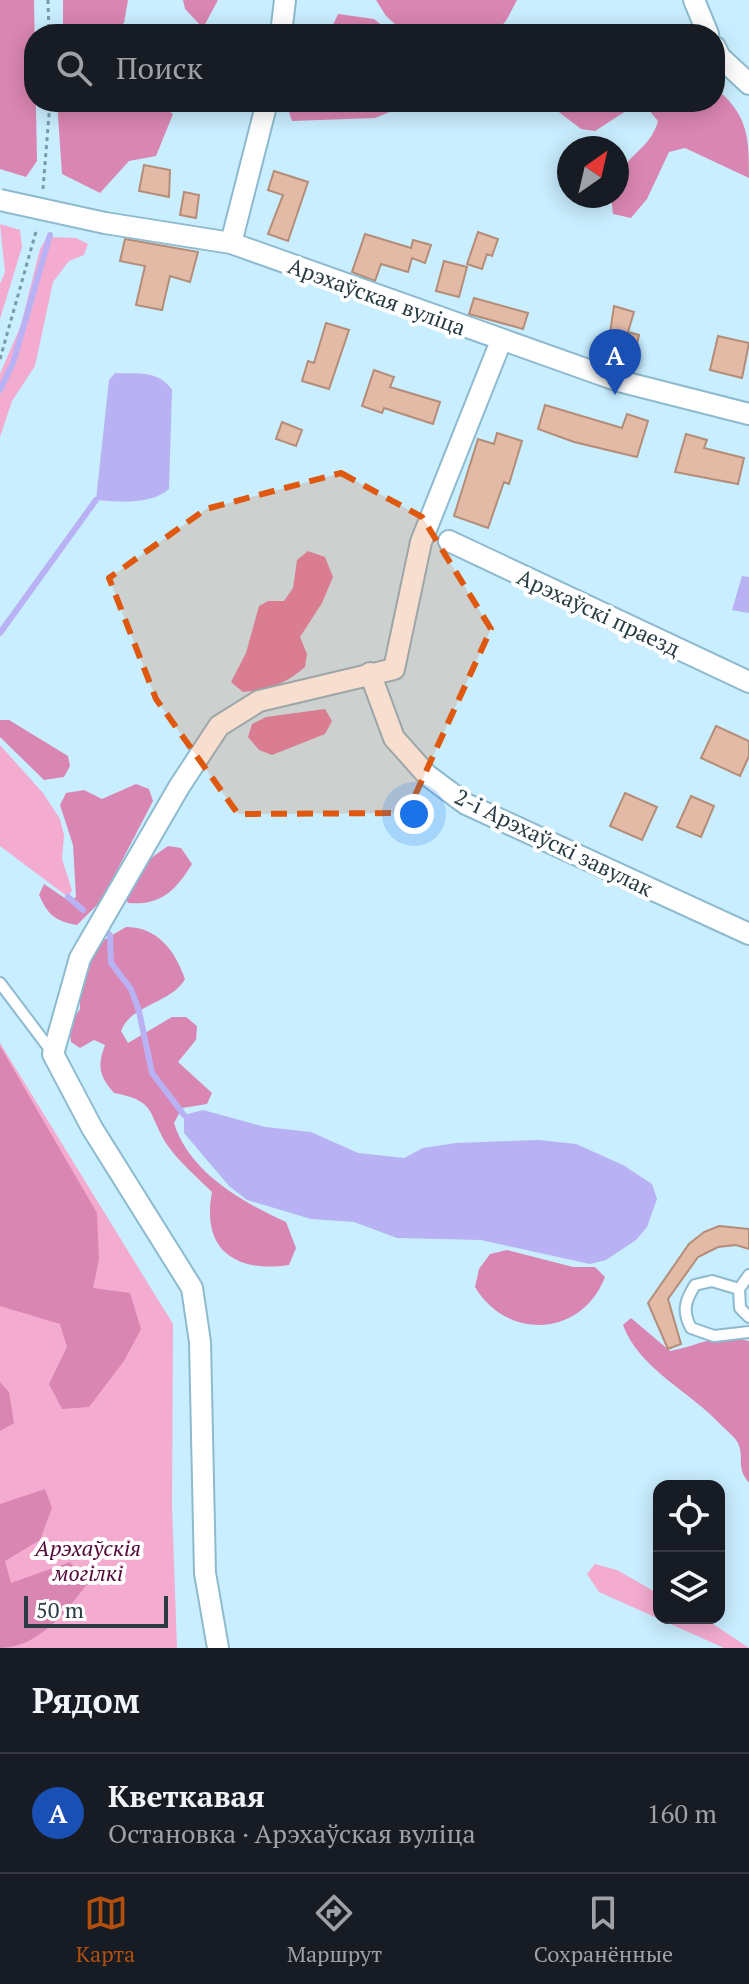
<!DOCTYPE html>
<html lang="ru">
<head>
<meta charset="utf-8">
<style>
  body { margin:0; font-family:"PT Serif",serif; background:#20242c; color:#f1f3f6 }
  .controls { position:absolute; right:24px; bottom:24px; display:grid; overflow:hidden; border-radius:16px; box-shadow:0 4px 20px #0003 }
  .controls button { width:72px; height:72px; display:grid; place-items:center; padding:0; border:0; border-bottom:2px solid #363941; background:#171b24; color:#f1f3f6; font:40px sans-serif }
  .compass { position:absolute; left:557px; top:136px; width:72px; height:72px; border-radius:50%; background:#171b24; box-shadow:0 4px 20px #0003; rotate:34deg }
  .scale { position:absolute; left:24px; bottom:20px; width:144px; box-sizing:border-box; padding-left:8px; border:4px solid #293c44; border-top:0; font-size:22px; line-height:28px; white-space:nowrap; color:#293c44; -webkit-text-stroke:6px #fff; paint-order:stroke }
  .you { position:absolute; left:414px; top:814px; width:28px; height:28px; margin:-20px; border:6px solid #fff; border-radius:50%; background:#1a73e8; box-shadow:0 0 0 12px #1a73e833 }
  .badge { display:grid; place-items:center; width:52px; height:52px; border-radius:50%; background:#b1500d; color:#fff; font-size:26px; font-weight:700 }
  .pin { position:absolute; translate:-50% -66px; filter:drop-shadow(0 2px 4px #0008) }
  .pin::after { content:''; position:absolute; top:42px; width:28px; height:24px; background:inherit; clip-path:polygon(0 0,100% 0,50% 100%) }
  .list { margin:0; padding:0; list-style:none }
  h2 { display:flex; justify-content:space-between; align-items:center; height:104px; margin:0; padding:0 32px; font-size:34px }
  h2 small { font-size:26px; font-weight:400; color:#9ea1a6 }
  .list li { display:grid; grid-template-columns:52px 1fr auto; gap:24px; align-items:center; box-sizing:border-box; height:120px; padding:0 32px; border-top:2px solid #363941 }
  .list b { display:block; font-size:30px; white-space:nowrap }
  .list p { margin:0; font-size:26px; white-space:nowrap; color:#9ea1a6 }
  .list em { font-size:26px; font-style:normal; color:#9ea1a6 }
  .icon { flex:none; width:44px; height:44px; fill:none; stroke:currentColor; stroke-width:2; stroke-linecap:round; stroke-linejoin:round }
  .map { position:relative; flex:none; width:749px; height:1648px; overflow:hidden }
  .search { position:absolute; background:#171b24; box-shadow:0 4px 20px #0003; left:24px; right:24px; top:24px; height:88px; display:flex; align-items:center; gap:20px; box-sizing:border-box; padding:0 28px; border-radius:32px; color:#9ea1a6; font-size:30px }
  .sheet { height:224px; background:#171b24 }
  nav { display:flex; justify-content:space-around; align-items:center; box-sizing:border-box; height:112px; border-top:2px solid #363941; background:#171b24; font-size:22px; color:#9ea1a6 }
  nav a { display:grid; justify-items:center; gap:4px }
  nav .on { color:#b1500d }
  .map>svg:first-child { display:block }
  .green { fill:#f3abd0 }
  .forest { fill:#da86b2 }
  .water { fill:#b8b2f4 }
  .lines { fill:none; stroke-linecap:round; stroke-linejoin:round }
  .stream { stroke:#b8b2f4; stroke-width:6 }
  .building { fill:#e3baa5; stroke:#b48d79; stroke-width:2 }
  .lane-casing { stroke:#8dbacf; stroke-width:14 }
  .street-casing { stroke:#8dbacf; stroke-width:24 }
  .path { stroke:#7c99a6; stroke-width:3; stroke-dasharray:4 4; stroke-linecap:butt }
  .lane { stroke:#fff; stroke-width:10 }
  .street { stroke:#fff; stroke-width:20 }
  .street-bridge-casing { stroke:#8dbacf; stroke-width:24; stroke-linecap:butt }
  .street-bridge { stroke:#fff; stroke-width:20 }
  .marked { fill:#de580f; fill-opacity:0.2; stroke:#de580f; stroke-width:6; stroke-dasharray:16 10; stroke-linejoin:round }
  .labels { text-anchor:middle; dominant-baseline:central; stroke-width:8; stroke-linejoin:round; paint-order:stroke }
  .street-label { font-size:22px; fill:#293c44; stroke:#fff }
  .park-label { font-size:22px; font-style:italic; fill:#550a3a; stroke:#fff }
</style>
</head>
<body>
<div class="map">
<svg width="749" height="1648" viewBox="0 0 749 1648">
  <rect width="100%" height="100%" fill="#c9eeff"/>
  <!-- green -->
  <path class="green" d="M 0,224 L 20,230 L 22,247 L 0,319 L 0,284 L 5,272 Z
    M 47,237 L 76,238 L 88,244 L 84,255 L 69,261 L 53,282 L 35,366 L 12,401 L 0,437 L 0,374 L 21,325 L 40,249 Z
    M 0,745 L 43,793 L 60,819 L 64,835 L 62,859 L 72,890 L 68,897 L 0,846 Z
    M 0,1043 L 173,1324 L 172,1506 L 177,1648 L 0,1648 Z
    M 595,1564 L 617,1570 L 659,1594 L 659,1618 L 704,1618 L 749,1648 L 724,1648 L 599,1592 L 587,1574 Z"/>
  <!-- forest -->
  <path class="forest" d="M 0,0 L 34,0 L 37,161 L 26,177 L 0,169 Z
    M 63,0 L 128,0 L 124,23 L 106,34 L 63,34 Z
    M 183,0 L 218,0 L 203,28 L 185,9 Z
    M 376,0 L 517,0 L 506,21 L 493,34 L 406,34 L 386,16 Z
    M 338,14 L 374,19 L 393,34 L 329,34 Z
    M 715,92 L 720,92 C 749,118 749,140 749,178 L 685,148 L 669,152 L 647,199 L 631,218 L 613,214 L 611,196 L 617,196 C 617,153 648,156 658,121 L 648,109 L 629,109 L 595,131 L 581,129 L 551,106 L 530,102 L 715,102 Z
    M 57,102 L 157,102 L 173,114 L 156,156 L 129,161 L 100,193 L 62,174 Z
    M 414,102 L 375,118 L 292,121 L 286,103 Z
    M 308,551 L 325,557 L 333,577 L 322,603 L 300,637 L 307,654 L 305,667 C 285,684 269,690 243,692 L 231,682 L 246,653 L 259,606 L 268,601 L 284,601 L 293,588 L 297,560 Z
    M 325,709 L 332,721 L 325,734 L 272,755 L 259,750 L 248,737 L 252,724 L 266,717 Z
    M 0,720 L 9,720 L 68,756 L 70,766 L 64,777 L 44,780 L 0,737 Z
    M 136,784 L 149,789 L 153,801 L 101,901 L 77,925 C 55,921 48,915 39,895 L 44,884 L 69,901 L 76,897 L 73,845 L 60,805 L 66,793 L 84,790 L 102,799 Z
    M 168,846 L 181,848 L 192,864 C 176,890 161,906 128,903 L 123,895 L 141,865 Z
    M 126,927 C 157,927 175,950 185,979 C 172,1003 130,1005 121,1031 L 128,1043 L 172,1017 L 186,1017 L 197,1026 L 196,1040 L 178,1062 L 212,1093 L 207,1104 L 182,1108 L 174,1123 C 189,1172 242,1202 286,1222 L 296,1248 L 289,1265 C 235,1273 201,1250 212,1192 C 197,1177 180,1163 168,1146 C 147,1114 158,1101 114,1093 C 99,1076 97,1066 105,1045 L 94,1040 L 80,1048 L 71,1042 L 69,1025 L 80,1009 L 80,973 L 92,947 Z
    M 0,1046 L 97,1213 L 99,1259 L 93,1288 L 130,1293 L 141,1329 L 124,1361 L 89,1407 L 62,1409 L 49,1384 L 67,1347 L 60,1324 L 0,1306 Z
    M 507,1250 L 573,1267 L 595,1267 L 605,1277 C 582,1337 507,1341 475,1287 L 479,1269 L 490,1254 Z
    M 631,1318 L 670,1351 C 703,1345 712,1333 749,1341 L 749,1483 C 735,1466 745,1459 738,1443 C 735,1437 726,1430 721,1425 C 691,1392 639,1369 623,1325 Z
    M 0,1382 L 9,1392 L 14,1423 L 0,1431 Z
    M 45,1489 L 52,1508 L 40,1540 L 5,1561 L 11,1583 L 70,1562 L 88,1583 C 67,1610 39,1648 0,1648 L 0,1504 Z"/>
  <!-- water -->
  <path class="water" d="M 115,373 C 137,374 159,370 172,390 L 169,489 C 151,505 118,502 96,500 L 109,380 Z
    M 742,576 L 749,577 L 749,613 L 732,610 Z
    M 203,1110 L 265,1127 L 311,1132 L 358,1153 L 404,1158 L 423,1148 L 456,1143 L 539,1140 L 576,1144 L 623,1165 L 652,1184 L 657,1199 L 647,1227 L 636,1240 L 606,1260 L 590,1264 L 481,1240 L 397,1238 L 354,1222 L 311,1219 L 247,1200 L 229,1186 L 184,1133 L 184,1115 Z"/>
  <g class="lines">
    <!-- stream -->
    <path class="stream" d="M 0,390 L 13,363 L 50,235
      M 0,633 L 96,500
      M 68,897 L 83,910
      M 101,926 L 110,935 L 111,963 L 131,989 L 139,1011 L 152,1073 L 184,1115"/>
  </g>
  <!-- building -->
  <path class="building" d="M 144,165 L 170,170 L 169,197 L 139,191 Z
    M 274,171 L 308,182 L 288,241 L 268,234 L 283,195 L 268,190 Z
    M 184,192 L 199,195 L 196,218 L 180,215 Z
    M 478,232 L 498,239 L 492,256 L 487,254 L 482,269 L 467,264 Z
    M 365,234 L 411,248 L 413,240 L 431,245 L 425,263 L 412,258 L 408,272 L 381,264 L 375,281 L 352,272 Z
    M 125,239 L 198,252 L 190,282 L 170,276 L 162,310 L 136,305 L 145,266 L 120,261 Z
    M 444,261 L 467,267 L 459,297 L 436,291 Z
    M 474,298 L 528,313 L 523,329 L 469,314 Z
    M 614,306 L 634,312 L 628,332 L 639,335 L 635,354 L 608,346 Z
    M 326,323 L 349,330 L 329,389 L 302,381 L 308,361 L 314,363 Z
    M 718,336 L 749,343 L 742,378 L 710,370 Z
    M 374,370 L 394,377 L 390,387 L 440,402 L 433,424 L 384,408 L 382,413 L 362,406 Z
    M 545,405 L 622,428 L 627,414 L 648,421 L 637,457 L 574,442 L 538,429 Z
    M 282,422 L 302,430 L 296,446 L 276,439 Z
    M 497,433 L 522,441 L 509,484 L 504,482 L 488,528 L 454,516 L 478,439 L 494,444 Z
    M 686,434 L 707,440 L 704,448 L 744,458 L 738,484 L 675,472 Z
    M 716,726 L 749,741 L 749,756 L 740,776 L 701,758 Z
    M 625,793 L 657,807 L 642,840 L 610,826 Z
    M 691,796 L 714,806 L 701,837 L 677,827 Z
    M 719,1226 L 749,1229 L 749,1249 L 736,1245 L 718,1247 L 698,1257 L 668,1299 L 681,1344 L 668,1349 L 648,1303 L 689,1244 L 704,1232 Z"/>
  <g class="lines">
    <defs>
      <path id="lane" d="M 0,983 L 52,1052
        M 749,1275 L 739,1289 L 740,1308 L 749,1317
        M 739,1289 L 712,1281 L 695,1285 C 685,1301 682,1311 691,1328 L 714,1336 L 749,1332"/>
      <path id="street" d="M 694,0 L 708,34
        M 281,34 L 285,0
        M 715,47 L 720,57 L 749,84
        M 105,223 L 231,243 L 619,381 L 749,414
        M 231,243 L 267,102
        M 449,541 L 749,682
        M 370,673 L 394,738 L 427,775 L 466,804 L 749,934
        M 218,1648 L 205,1573 L 200,1342 L 192,1288 L 92,1128 L 53,1054 L 80,958 L 179,787 L 219,726 L 259,701 L 394,669 L 421,542 L 501,341"/>
    </defs>
    <!-- lane casing -->
    <use href="#lane" class="lane-casing"/>
    <!-- street casing -->
    <use href="#street" class="street-casing"/>
    <!-- path -->
    <path class="path" d="M 48,0 L 49,34
      M 43,189 L 50,102
      M 0,359 L 37,228"/>
    <!-- lane -->
    <use href="#lane" class="lane"/>
    <!-- street -->
    <use href="#street" class="street"/>
    <defs>
      <path id="street-bridge" d="M 0,200 L 105,223"/>
    </defs>
    <!-- street-bridge casing -->
    <use href="#street-bridge" class="street-bridge-casing"/>
    <!-- street-bridge -->
    <use href="#street-bridge" class="street-bridge"/>
  </g>
  <!-- marked area -->
  <path class="marked" d="M 341,473 L 422,517 L 491,629 L 407,813 L 238,814 L 156,699 L 109,578 L 206,509 Z"/>
  <g class="labels">
    <!-- street labels -->
    <g class="street-label">
      <text transform="translate(377 296) rotate(20)">Арэхаўская вуліца</text>
      <text transform="translate(599 612) rotate(25)">Арэхаўскі праезд</text>
      <text transform="translate(554 842) rotate(26)">2-і Арэхаўскі завулак</text>
    </g>
    <!-- park labels -->
    <g class="park-label">
      <text x="88" y="1547">Арэхаўскія<tspan x="88" dy="25">могілкі</tspan></text>
    </g>
  </g>
</svg>
<div class="controls">
<button><svg class="icon" aria-label="locate" viewBox="0 0 24 24"><circle cx="12" cy="12" r="6"/><path d="M12 2v4M12 18v4M2 12h4M18 12h4"/></svg></button>
<button><svg class="icon" aria-label="layers" viewBox="0 0 24 24"><path d="M12 4l9 5-9 5-9-5zM3 14l9 5 9-5"/></svg></button>
</div>
<svg class="compass" viewBox="-18 -18 36 36"><path d="M0-13l5 13h-10z" fill="#e53935"/><path d="M0 13l5-13h-10z" fill="#9ea1a6"/></svg>
<div class="scale">50 m</div>
<div class="you"></div>
<div class="pin badge" style="left:615px;top:395px;background:#1a4fb4">A</div>
<div class="search"><svg class="icon" aria-label="search" viewBox="0 0 24 24"><circle cx="10" cy="10" r="6"/><path d="M15 15l6 6"/></svg>Поиск</div>
</div>
<section class="sheet">
<h2>Рядом<small></small></h2>
<ul class="list">
<li><span class="badge" style="background:#1a4fb4">A</span><div><b>Кветкавая</b><p>Остановка · Арэхаўская вуліца</p></div><em>160 m</em></li>
</ul>
</section>
<nav>
<a class="on"><svg class="icon" aria-label="map" viewBox="0 0 24 24"><path d="M3 6l6-2 6 2 6-2v14l-6 2-6-2-6 2zM9 4v14M15 6v14"/></svg>Карта</a>
<a><svg class="icon" aria-label="directions" viewBox="0 0 24 24"><path d="M12 3l9 9-9 9-9-9zM9 14v-3h6M13 9l2 2-2 2"/></svg>Маршрут</a>
<a><svg class="icon" aria-label="saved" viewBox="0 0 24 24"><path d="M7 4h10v16l-5-4-5 4z"/></svg>Сохранённые</a>
</nav>
</body>
</html>
